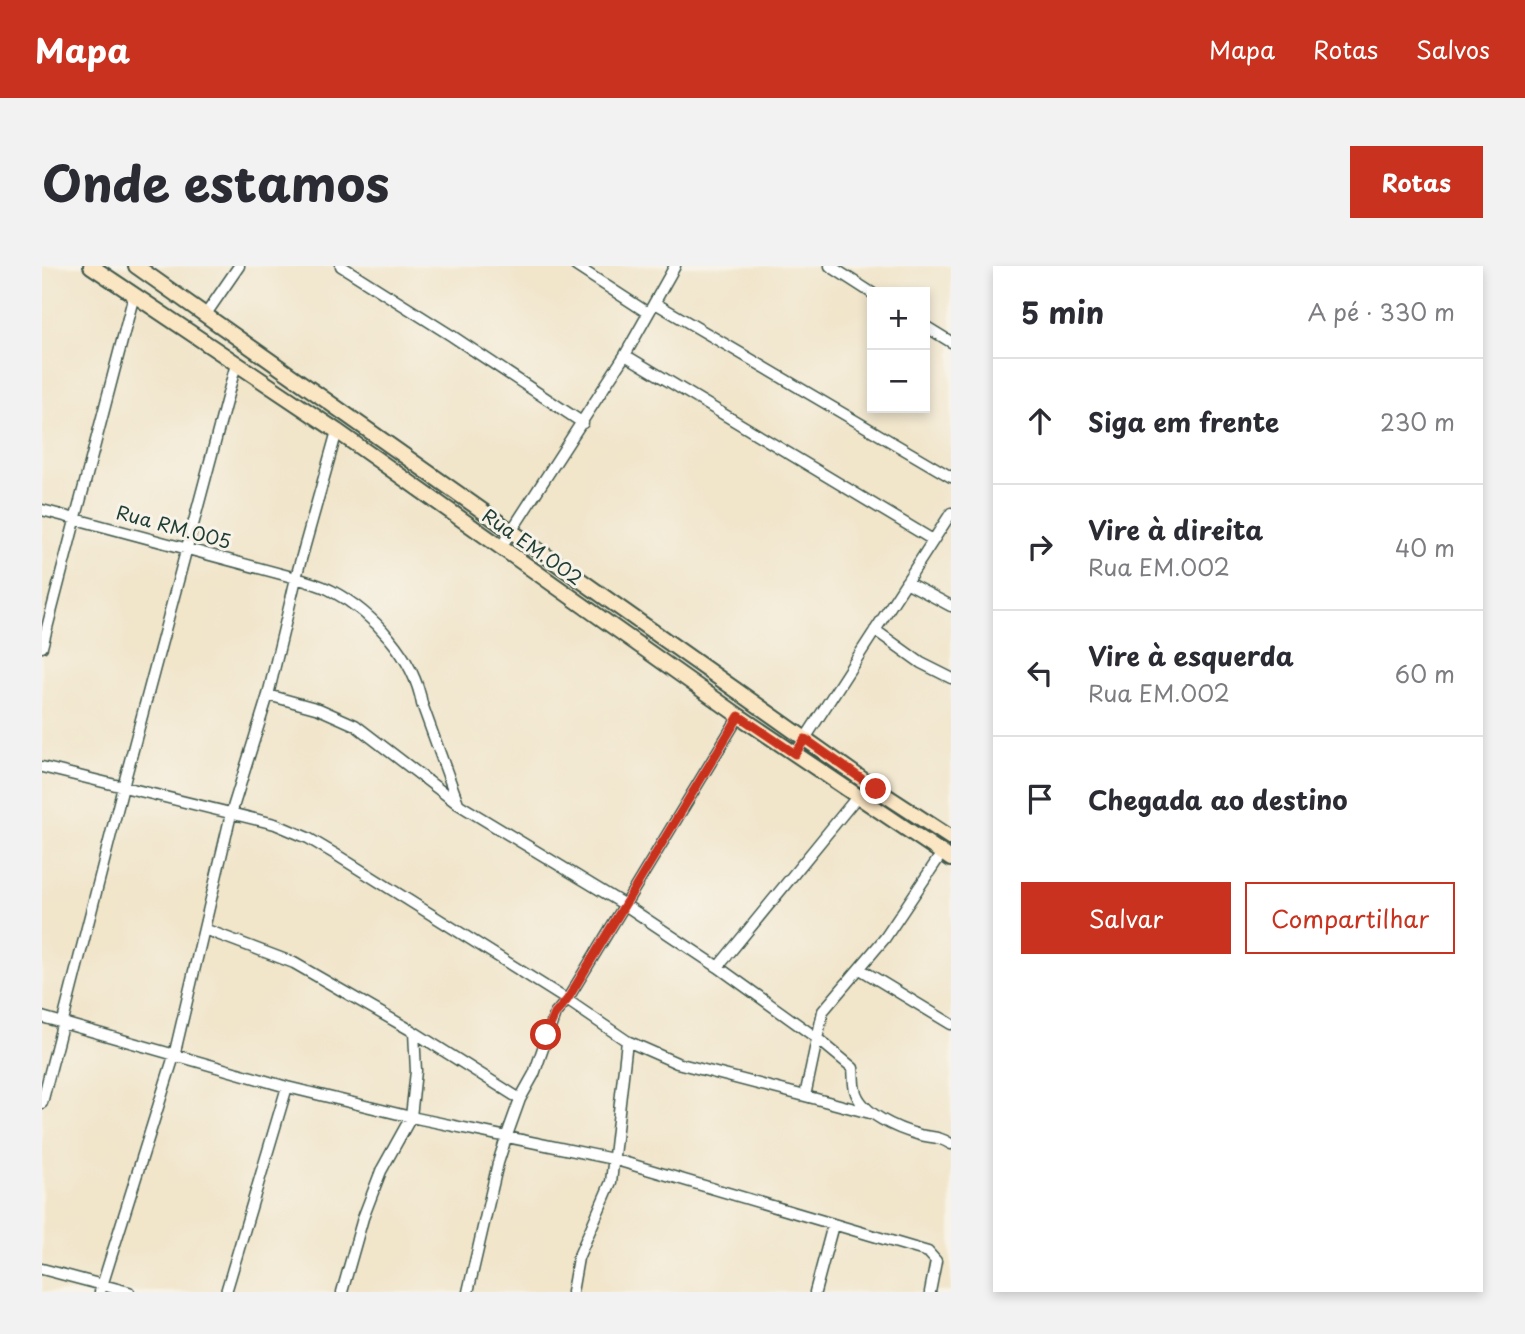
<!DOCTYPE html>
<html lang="pt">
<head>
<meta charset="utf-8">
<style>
  body { margin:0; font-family:"Playpen Sans",sans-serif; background:#f2f2f3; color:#2b2b33 }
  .controls { position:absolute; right:21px; top:21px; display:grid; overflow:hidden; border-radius:0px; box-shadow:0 4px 10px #0003 }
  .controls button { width:63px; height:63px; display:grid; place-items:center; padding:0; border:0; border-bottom:2px solid #e1e1e2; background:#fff; color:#2b2b33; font:35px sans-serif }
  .stop { position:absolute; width:21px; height:21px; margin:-16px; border:5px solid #c8321e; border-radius:50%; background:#fff }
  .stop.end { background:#c8321e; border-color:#fff; box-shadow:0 2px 7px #0008 }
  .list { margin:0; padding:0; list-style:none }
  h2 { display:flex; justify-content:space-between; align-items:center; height:91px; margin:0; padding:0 28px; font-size:30px }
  h2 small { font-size:23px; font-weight:400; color:#7c7c81 }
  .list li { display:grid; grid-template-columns:46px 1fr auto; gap:21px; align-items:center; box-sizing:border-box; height:126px; padding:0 28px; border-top:2px solid #e1e1e2 }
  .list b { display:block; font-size:26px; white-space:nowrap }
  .list p { margin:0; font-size:23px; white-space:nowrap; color:#7c7c81 }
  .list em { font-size:23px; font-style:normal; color:#7c7c81 }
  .actions { display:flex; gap:14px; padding:21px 28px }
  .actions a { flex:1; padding:16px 0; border:2px solid #c8321e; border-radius:0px; text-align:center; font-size:24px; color:#c8321e }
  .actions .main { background:#c8321e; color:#fff }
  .icon { flex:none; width:38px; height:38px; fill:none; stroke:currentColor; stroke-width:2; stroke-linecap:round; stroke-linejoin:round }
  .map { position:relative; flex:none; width:909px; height:1026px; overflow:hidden; border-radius:0px }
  header { display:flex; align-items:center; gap:42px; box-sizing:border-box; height:98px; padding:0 35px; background:#c8321e; color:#fff }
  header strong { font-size:33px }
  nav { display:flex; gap:38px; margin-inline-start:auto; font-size:24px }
  .intro { display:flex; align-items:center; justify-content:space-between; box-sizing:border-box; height:168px; padding:0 42px }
  h1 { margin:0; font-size:49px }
  .button { padding:18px 32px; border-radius:0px; background:#c8321e; color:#fff; font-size:24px; font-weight:700 }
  main { display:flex; gap:42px; padding:0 42px }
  aside { flex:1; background:#fff; border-radius:0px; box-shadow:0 4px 10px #0003 }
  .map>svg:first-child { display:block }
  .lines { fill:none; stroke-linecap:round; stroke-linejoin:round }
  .street-casing { stroke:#3e564a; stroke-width:13 }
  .secondary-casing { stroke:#3e564a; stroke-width:18 }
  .street { stroke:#fff; stroke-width:10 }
  .secondary { stroke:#fbe6c4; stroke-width:14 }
  .route { stroke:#c8321e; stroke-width:9 }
  .labels { text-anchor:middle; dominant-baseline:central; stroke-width:6; stroke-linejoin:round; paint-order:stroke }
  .street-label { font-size:19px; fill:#1f3d34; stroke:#f7f3e8 }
</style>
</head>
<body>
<header>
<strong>Mapa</strong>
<nav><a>Mapa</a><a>Rotas</a><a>Salvos</a></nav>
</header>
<div class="intro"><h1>Onde estamos</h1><a class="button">Rotas</a></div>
<main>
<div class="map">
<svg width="909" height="1026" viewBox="0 0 909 1026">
  <rect width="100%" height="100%" fill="#f7f3e8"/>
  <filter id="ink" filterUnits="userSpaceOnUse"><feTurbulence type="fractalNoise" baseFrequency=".0143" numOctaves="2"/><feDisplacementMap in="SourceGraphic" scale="14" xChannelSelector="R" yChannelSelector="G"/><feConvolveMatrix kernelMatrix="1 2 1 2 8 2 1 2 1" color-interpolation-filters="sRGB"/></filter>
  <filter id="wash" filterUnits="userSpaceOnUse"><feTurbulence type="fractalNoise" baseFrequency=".00686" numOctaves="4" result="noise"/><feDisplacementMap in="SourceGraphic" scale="28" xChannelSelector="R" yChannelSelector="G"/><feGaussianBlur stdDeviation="1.57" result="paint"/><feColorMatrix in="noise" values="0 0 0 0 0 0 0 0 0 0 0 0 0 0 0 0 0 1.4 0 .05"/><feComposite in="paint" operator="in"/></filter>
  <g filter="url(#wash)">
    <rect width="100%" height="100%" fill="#f1e5ca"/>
  </g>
  <g filter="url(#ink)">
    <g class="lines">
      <defs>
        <path id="street" d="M 299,0 L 410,70 L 541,157
          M 534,0 L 606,47
          M 788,0 L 830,27
          M 613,37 L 909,211
          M 164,48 L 197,0
          M 883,60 L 909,76
          M 583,89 L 891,274
          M 0,244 L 254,312 C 266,316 279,319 290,325 C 331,347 372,391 380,438 L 416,537
          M 459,281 L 583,89 L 633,0
          M 864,316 L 909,340
          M 833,364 L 879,397 L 909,412
          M 0,381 L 92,29
          M 226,429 L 277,443 L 313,459 L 416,538 L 583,639 L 676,701 L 776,773 L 811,802 C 812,809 811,817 813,824 C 819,848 856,863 878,869 C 891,872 896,870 909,878
          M 753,488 L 909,247
          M 0,501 L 233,558 L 266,572 L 293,588 L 525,734 L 585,775 L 635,797 L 763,830
          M 162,663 L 252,697 L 372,766 L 478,833
          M 676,701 L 815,531
          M 818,703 L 909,758
          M 0,751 L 245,821 L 369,851 L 571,893 L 886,986 L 894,995 L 888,1026
          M 0,837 L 81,521 L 194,98
          M 828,847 L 763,830 L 781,745 L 843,672 L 900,587
          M 0,1003 L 87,1026
          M 58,1026 L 132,790 L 189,548 L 226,429 L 256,304 L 295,165
          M 184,1026 L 245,821
          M 300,1026 L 321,952 L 339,905 L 369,851 L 374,805 L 372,766
          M 426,1026 L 456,897 L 464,872 L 478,833 L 492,808 L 513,748 L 525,734 L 697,450
          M 530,1026 L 536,992 L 569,916 L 585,775
          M 773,1026 L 791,959"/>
        <path id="secondary" d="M 49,0 L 295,165 L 697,450 L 909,593
          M 94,0 L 834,523 L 909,572"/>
      </defs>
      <!-- street casing -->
      <use href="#street" class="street-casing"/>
      <!-- secondary casing -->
      <use href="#secondary" class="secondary-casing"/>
      <!-- street -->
      <use href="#street" class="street"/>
      <!-- secondary -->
      <use href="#secondary" class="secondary"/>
    </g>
  </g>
  <g class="lines" filter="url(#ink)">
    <!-- route -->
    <path class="route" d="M 504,769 L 513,748 L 525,734 L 697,450 L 753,488 L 763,473 L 834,523"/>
  </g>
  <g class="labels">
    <!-- street labels -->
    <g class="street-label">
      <text transform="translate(132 260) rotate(15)">Rua RM.005</text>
      <text transform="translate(491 280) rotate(35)">Rua EM.002</text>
    </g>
  </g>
</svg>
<div class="controls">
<button>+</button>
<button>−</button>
</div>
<div class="stop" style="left:504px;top:769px"></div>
<div class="stop end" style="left:834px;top:523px"></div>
</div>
<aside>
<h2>5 min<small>A pé · 330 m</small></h2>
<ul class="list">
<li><svg class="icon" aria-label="ahead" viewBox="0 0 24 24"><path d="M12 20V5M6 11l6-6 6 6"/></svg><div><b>Siga em frente</b></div><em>230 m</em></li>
<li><svg class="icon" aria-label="right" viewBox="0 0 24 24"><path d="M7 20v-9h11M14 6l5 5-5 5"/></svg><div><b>Vire à direita</b><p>Rua EM.002</p></div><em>40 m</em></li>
<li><svg class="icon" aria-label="left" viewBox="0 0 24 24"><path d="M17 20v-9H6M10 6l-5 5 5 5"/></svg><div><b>Vire à esquerda</b><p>Rua EM.002</p></div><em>60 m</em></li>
<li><svg class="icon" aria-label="arrive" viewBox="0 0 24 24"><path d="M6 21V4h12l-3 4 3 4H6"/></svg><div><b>Chegada ao destino</b></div></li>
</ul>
<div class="actions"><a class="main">Salvar</a><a>Compartilhar</a></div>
</aside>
</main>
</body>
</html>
